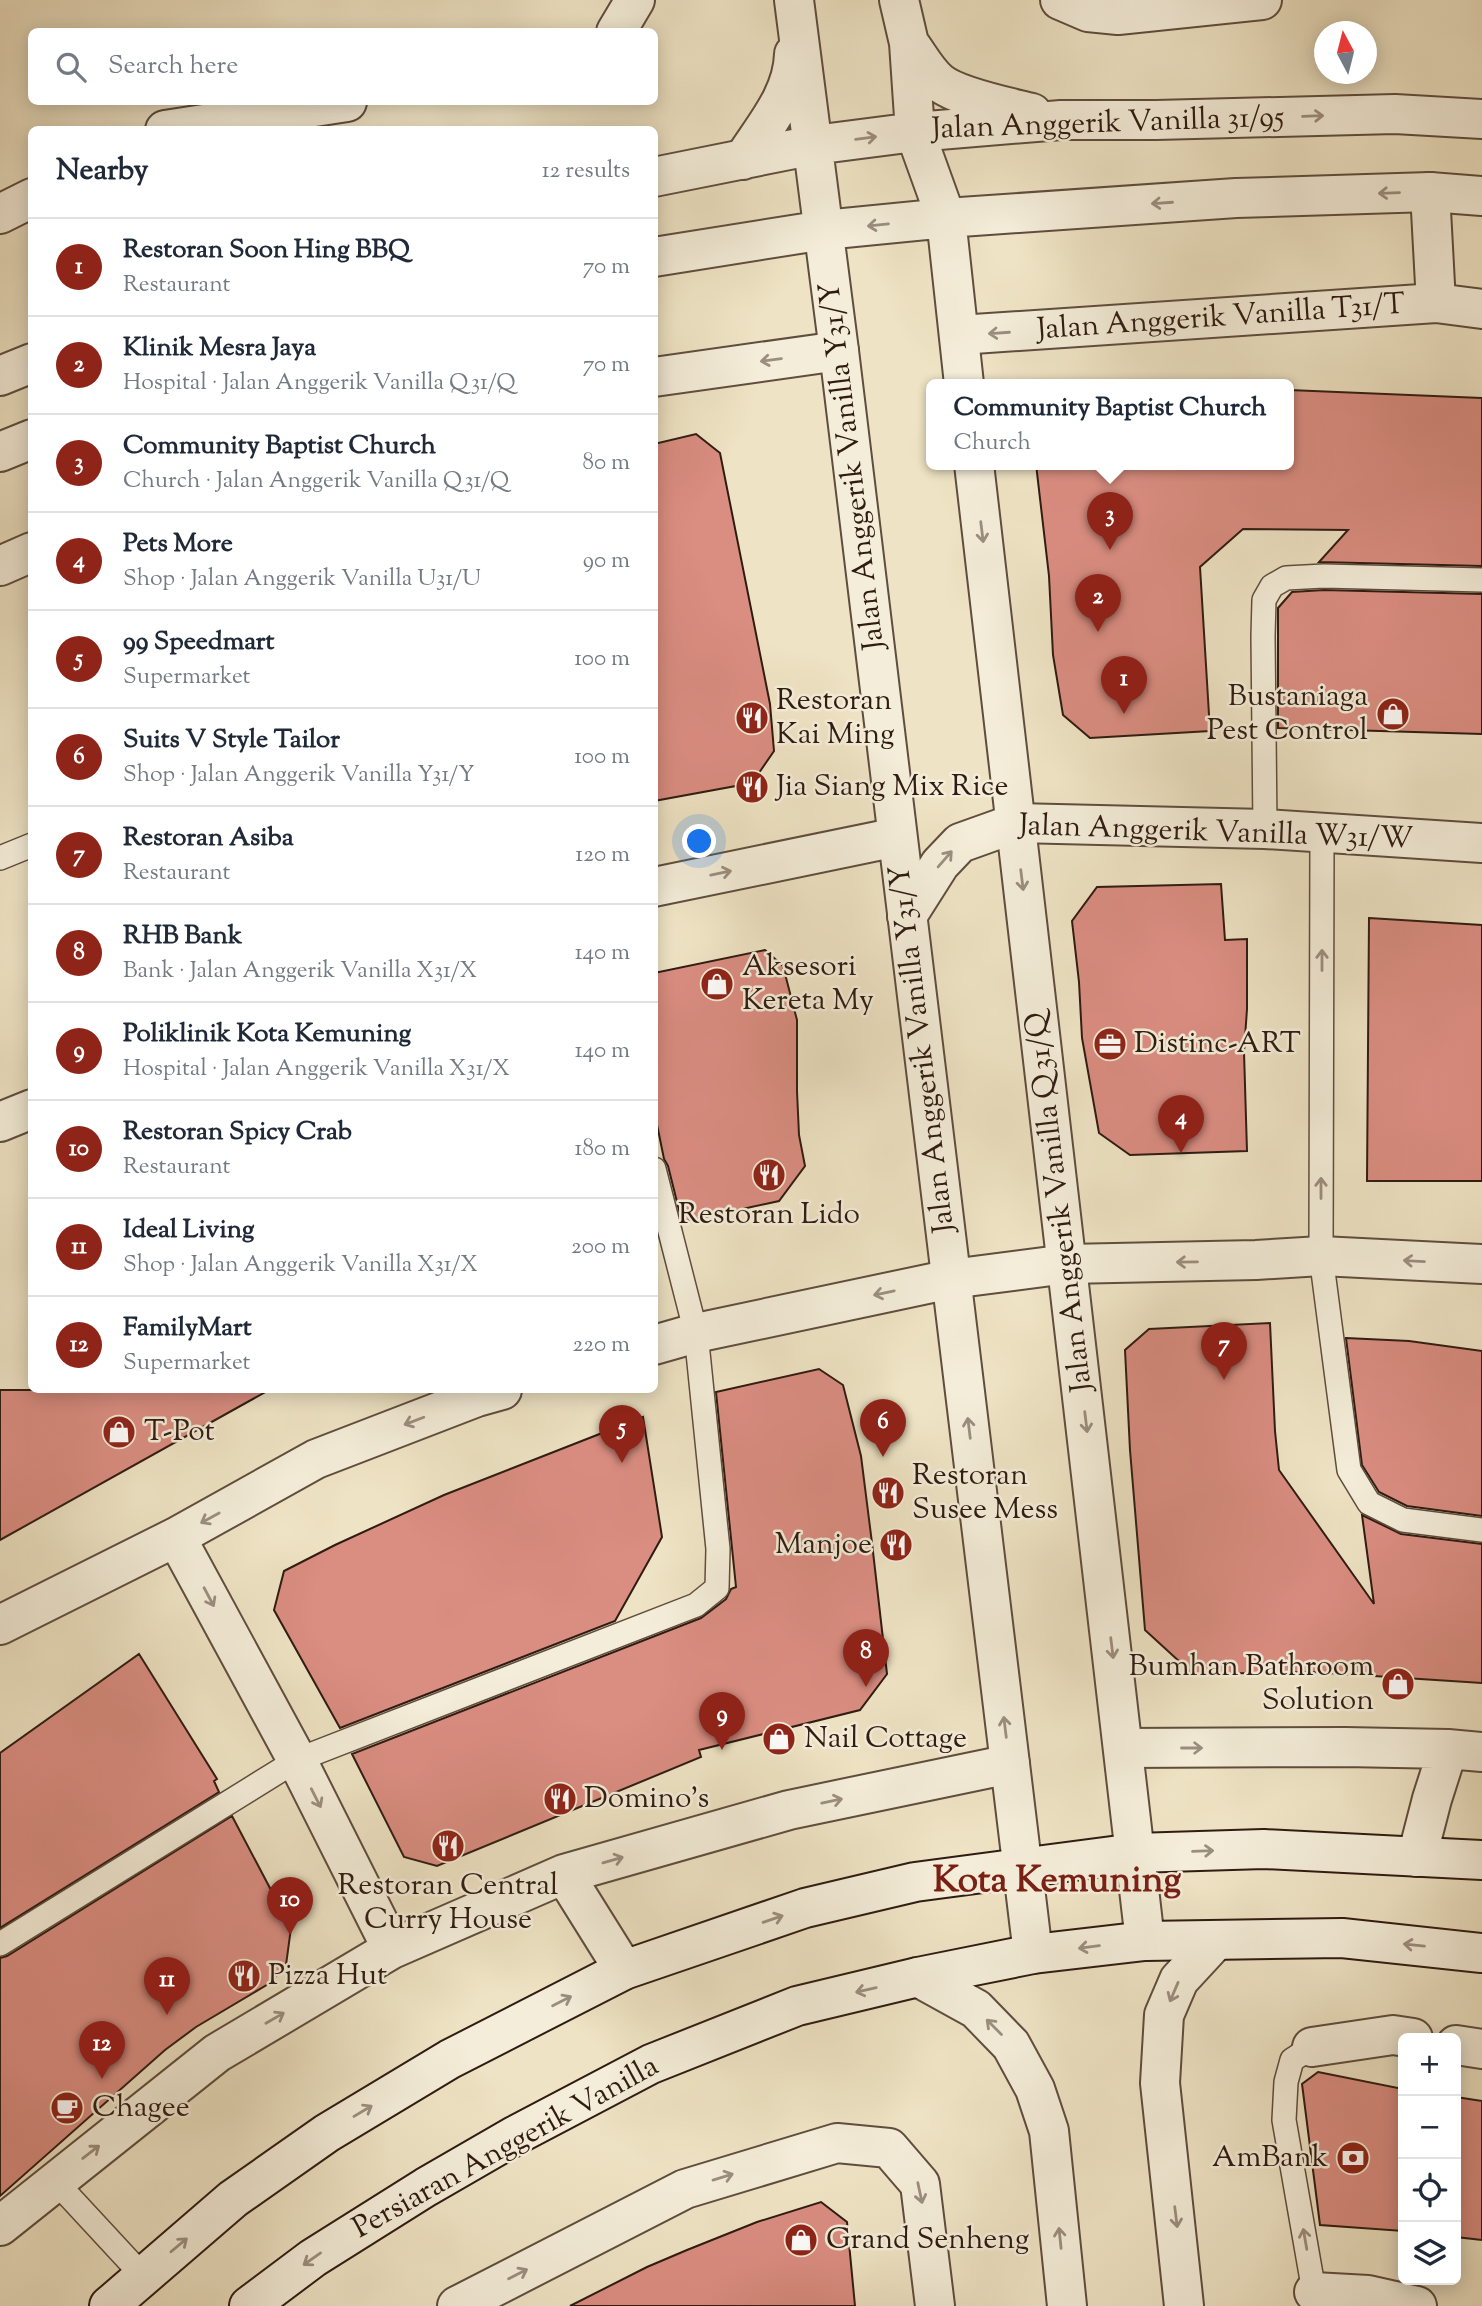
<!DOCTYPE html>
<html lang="en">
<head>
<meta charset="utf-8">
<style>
  body { margin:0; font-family:"Sorts Mill Goudy",serif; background:#f6f6f7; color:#1f2937 }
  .controls { position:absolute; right:21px; bottom:21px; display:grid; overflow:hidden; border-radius:10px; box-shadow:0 4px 18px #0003 }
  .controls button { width:63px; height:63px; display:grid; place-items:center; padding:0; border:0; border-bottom:2px solid #e0e1e3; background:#fff; color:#1f2937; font:35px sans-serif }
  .compass { position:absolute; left:1314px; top:21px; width:63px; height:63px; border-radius:50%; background:#fff; box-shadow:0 4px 18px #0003; rotate:353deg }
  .you { position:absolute; left:700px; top:842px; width:24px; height:24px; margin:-18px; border:5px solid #fff; border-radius:50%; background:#1a73e8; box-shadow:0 0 0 10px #1a73e833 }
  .badge { display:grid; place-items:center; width:46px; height:46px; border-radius:50%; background:#8f2418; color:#fff; font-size:23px; font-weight:700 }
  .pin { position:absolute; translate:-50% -58px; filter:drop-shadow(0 2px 4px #0008) }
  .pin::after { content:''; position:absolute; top:37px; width:24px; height:21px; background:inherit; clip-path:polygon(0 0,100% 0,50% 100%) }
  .popup { position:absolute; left:926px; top:379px; width:368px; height:91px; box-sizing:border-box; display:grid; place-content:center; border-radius:10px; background:#fff; filter:drop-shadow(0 2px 5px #0005); font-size:23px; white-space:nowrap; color:#747a83 }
  .popup b { font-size:26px; color:#1f2937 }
  .popup::after { content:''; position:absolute; left:50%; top:100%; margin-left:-14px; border:14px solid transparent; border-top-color:#fff }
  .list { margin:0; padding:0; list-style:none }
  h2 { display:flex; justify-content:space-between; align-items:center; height:91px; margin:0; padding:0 28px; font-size:30px }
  h2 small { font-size:23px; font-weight:400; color:#747a83 }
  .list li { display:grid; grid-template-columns:46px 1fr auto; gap:21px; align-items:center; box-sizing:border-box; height:98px; padding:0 28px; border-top:2px solid #e0e1e3 }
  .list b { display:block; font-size:26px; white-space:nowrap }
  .list p { margin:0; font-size:23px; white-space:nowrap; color:#747a83 }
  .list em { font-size:23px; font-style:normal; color:#747a83 }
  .icon { flex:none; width:38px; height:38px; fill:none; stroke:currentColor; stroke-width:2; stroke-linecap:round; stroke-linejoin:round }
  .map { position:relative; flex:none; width:1482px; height:2306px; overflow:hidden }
  .search { position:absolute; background:#fff; box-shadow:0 4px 18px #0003; left:28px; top:28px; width:630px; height:77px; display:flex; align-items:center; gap:18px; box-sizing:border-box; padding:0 24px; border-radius:10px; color:#747a83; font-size:26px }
  .panel { position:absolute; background:#fff; box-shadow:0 4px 18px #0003; left:28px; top:126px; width:630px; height:1267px; border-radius:10px }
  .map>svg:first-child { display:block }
  .building { fill:#da8d81; stroke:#2f1b12; stroke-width:2 }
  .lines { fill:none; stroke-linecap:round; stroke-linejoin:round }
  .service-casing { stroke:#5f4d3e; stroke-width:26 }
  .minor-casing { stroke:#5f4d3e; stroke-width:42 }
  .tertiary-casing { stroke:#5f4d3e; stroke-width:42 }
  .secondary-casing { stroke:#2f1b12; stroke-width:42 }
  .service { stroke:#f4edd9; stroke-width:23 }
  .minor { stroke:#f4edd9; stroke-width:38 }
  .tertiary { stroke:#f4edd9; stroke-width:38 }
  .secondary { stroke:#f4edd9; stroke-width:38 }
  .oneway { stroke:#9b8e7f }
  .labels { text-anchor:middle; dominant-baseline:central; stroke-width:5; stroke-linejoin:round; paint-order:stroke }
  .street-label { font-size:30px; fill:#2f1b12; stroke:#f4edd9 }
  .poi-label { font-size:30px; fill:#2f1b12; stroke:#f4edd9; text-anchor:start }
  .district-label { font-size:37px; font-weight:bold; fill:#7a1f14; stroke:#f4edd9 }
</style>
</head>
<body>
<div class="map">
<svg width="1482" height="2306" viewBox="0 0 1482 2306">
  <rect width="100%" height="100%" fill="#eee3c4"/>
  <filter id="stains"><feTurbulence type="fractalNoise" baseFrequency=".00286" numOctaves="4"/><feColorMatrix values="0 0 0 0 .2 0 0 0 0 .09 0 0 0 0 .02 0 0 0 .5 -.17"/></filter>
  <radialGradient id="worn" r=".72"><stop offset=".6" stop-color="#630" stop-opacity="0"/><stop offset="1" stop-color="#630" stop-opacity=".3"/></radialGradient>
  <!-- building -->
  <path class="building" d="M 1289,390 L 1482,398 L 1482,566 L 1319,562 L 1348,530 L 1243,529 L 1200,567 L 1210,731 L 1090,738 L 1063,715 L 1053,655 L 1049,576 L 1036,464 L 1289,464 Z
    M 696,434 L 720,453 L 770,704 L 774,751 L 752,783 L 654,801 L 654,444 Z
    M 1324,590 L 1482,594 L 1482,734 L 1278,728 L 1278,608 L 1292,592 Z
    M 1221,884 L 1225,940 L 1247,939 L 1247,1009 L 1244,1052 L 1247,1151 L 1130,1155 L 1099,1133 L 1082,1038 L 1079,982 L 1072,921 L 1097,887 Z
    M 1369,918 L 1482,925 L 1482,1181 L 1367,1181 Z
    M 765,950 L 783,966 L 797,1020 L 797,1091 L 799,1135 L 805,1166 L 779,1201 L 682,1222 L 668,1166 L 664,1159 L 654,1110 L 654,973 Z
    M 1270,1323 L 1275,1431 L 1279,1470 L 1374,1604 L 1362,1515 L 1401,1534 L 1482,1544 L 1482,1683 L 1312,1672 L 1193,1674 L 1145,1630 L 1130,1450 L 1125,1350 L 1149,1329 Z
    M 1346,1338 L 1409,1341 L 1482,1351 L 1482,1516 L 1407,1506 L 1379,1492 L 1362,1465 Z
    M 819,1369 L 843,1385 L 861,1456 L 872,1543 L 887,1674 L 860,1710 L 699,1750 L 701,1757 L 437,1866 L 404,1857 L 352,1754 L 701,1618 L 726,1599 L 731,1589 L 736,1587 L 716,1392 Z
    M 0,1390 L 269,1390 L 0,1540 Z
    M 643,1417 L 662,1537 L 615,1621 L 340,1728 L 274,1610 L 284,1571 L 335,1545 L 444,1495 Z
    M 139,1654 L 217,1779 L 214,1781 L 219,1792 L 0,1928 L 0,1753 Z
    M 232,1816 L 291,1928 L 286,1965 L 270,1983 L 196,2027 L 165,2050 L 0,2196 L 0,1958 L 7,1956 Z
    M 1318,2072 L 1403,2089 L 1403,2231 L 1320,2225 L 1302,2084 Z
    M 1456,2097 L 1482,2101 L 1482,2240 L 1456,2237 Z
    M 821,2202 L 847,2222 L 855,2306 L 570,2306 L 647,2267 L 687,2250 L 757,2222 Z"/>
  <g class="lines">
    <defs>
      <path id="service" d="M 1265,829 L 1263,636 L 1264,600 L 1272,586 L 1286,578 L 1324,576 L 1482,580
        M 1322,833 L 1321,1256 L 1349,1470 L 1369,1503 L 1403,1520 L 1482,1530
        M 0,858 L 32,845
        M 0,1944 L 297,1760 L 696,1605 L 717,1588 L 718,1549 L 696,1333 L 654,1169
        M 1312,2047 L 1292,2060 L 1286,2082 L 1284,2120 L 1316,2303
        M 55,2181 L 143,2276"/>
      <path id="minor" d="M 1060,0 L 1088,12 L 1118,15 L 1262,0
        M 616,32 L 635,0
        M 165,130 L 347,102
        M 1430,192 L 1436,303
        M 0,214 L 32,198
        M 959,335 L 1436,303 L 1482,309
        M 654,377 L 839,351
        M 0,566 L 32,552
        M 654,887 L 897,837
        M 907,916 L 940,864 L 960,843 L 1016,823 L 1265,829 L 1482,843
        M 0,1122 L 32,1109
        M 654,1345 L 696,1333 L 951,1279 L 1067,1264 L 1256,1260 L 1321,1256 L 1482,1264
        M 176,1537 L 297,1760 L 392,1949
        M 0,1625 L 176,1537 L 316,1459 L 477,1397 L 502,1390
        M 1124,1748 L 1345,1747 L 1448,1749 L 1482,1752
        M 1417,1857 L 1432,1799 L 1448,1749
        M 564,1874 L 624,1970
        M 918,1977 L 976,2009 L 1011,2045 L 1035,2089 L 1049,2131 L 1067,2306
        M 1456,2045 L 1482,2049
        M 1312,2047 L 1393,2035 L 1413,2038
        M 0,2226 L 217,2053 L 392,1949 L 564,1874 L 789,1810 L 1010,1764
        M 1314,2292 L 1368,2295 L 1417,2306
        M 457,2306 L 685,2189 L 837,2143 L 889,2148 L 920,2184 L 935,2306
        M 1184,2306 L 1160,2083 L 1164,2015 L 1179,1980 L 1216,1940"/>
      <path id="tertiary" d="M 794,0 L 839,351 L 1033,1954
        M 899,0 L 909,43 L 915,132 L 946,218 L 964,384
        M 909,43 C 919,56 926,71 939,82 C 957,97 1008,107 1032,113
        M 743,160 C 764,127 793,95 794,54
        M 654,177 L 814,145 L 915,132 L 1061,120 L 1156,120 L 1395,114 L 1482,119
        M 654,257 L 824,230 L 946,218 L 1236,198 L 1430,192 L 1482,196
        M 0,376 L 32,363
        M 0,452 L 32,439
        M 974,464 L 1145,1941"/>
      <path id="secondary" d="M 109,2306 L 233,2199 L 327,2133 L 450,2059 L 624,1970 L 805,1908 L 915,1882 L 1135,1853 L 1264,1849 L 1482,1860
        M 249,2306 L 313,2258 L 426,2187 L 516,2135 L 651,2064 L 797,2006 L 918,1977 L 1033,1954 L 1145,1941 L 1342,1938 L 1482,1953"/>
    </defs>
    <!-- service casing -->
    <use href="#service" class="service-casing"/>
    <!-- minor casing -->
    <use href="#minor" class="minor-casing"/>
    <!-- tertiary casing -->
    <use href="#tertiary" class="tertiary-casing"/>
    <!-- secondary casing -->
    <use href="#secondary" class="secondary-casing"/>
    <!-- service -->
    <use href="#service" class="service"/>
    <!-- minor -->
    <use href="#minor" class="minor"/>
    <!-- tertiary -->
    <use href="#tertiary" class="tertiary"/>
    <!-- secondary -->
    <use href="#secondary" class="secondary"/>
  </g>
  <!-- one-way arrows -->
  <defs><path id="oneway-shaft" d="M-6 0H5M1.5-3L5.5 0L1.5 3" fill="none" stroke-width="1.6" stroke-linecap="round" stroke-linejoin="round" transform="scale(1.75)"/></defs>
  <g class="oneway">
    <use href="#oneway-shaft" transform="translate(1313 116) rotate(-2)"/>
    <use href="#oneway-shaft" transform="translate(866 138) rotate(-7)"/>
    <use href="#oneway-shaft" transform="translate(1389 193) rotate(178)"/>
    <use href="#oneway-shaft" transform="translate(1162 203) rotate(176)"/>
    <use href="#oneway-shaft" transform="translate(878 225) rotate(174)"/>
    <use href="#oneway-shaft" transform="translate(999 333) rotate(176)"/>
    <use href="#oneway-shaft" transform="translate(771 360) rotate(172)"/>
    <use href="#oneway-shaft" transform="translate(982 532) rotate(83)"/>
    <use href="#oneway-shaft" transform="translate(945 859) rotate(-49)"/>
    <use href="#oneway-shaft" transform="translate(721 873) rotate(-12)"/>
    <use href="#oneway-shaft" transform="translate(1022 880) rotate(83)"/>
    <use href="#oneway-shaft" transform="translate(1322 960) rotate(-90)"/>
    <use href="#oneway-shaft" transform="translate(1321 1188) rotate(-90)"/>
    <use href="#oneway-shaft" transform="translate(1414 1261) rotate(-177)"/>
    <use href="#oneway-shaft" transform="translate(1187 1262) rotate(179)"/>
    <use href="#oneway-shaft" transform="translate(884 1293) rotate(168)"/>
    <use href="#oneway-shaft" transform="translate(414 1421) rotate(159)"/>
    <use href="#oneway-shaft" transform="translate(1086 1422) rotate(83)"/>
    <use href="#oneway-shaft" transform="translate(969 1428) rotate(-97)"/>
    <use href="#oneway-shaft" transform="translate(210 1518) rotate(151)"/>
    <use href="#oneway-shaft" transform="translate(209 1597) rotate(62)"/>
    <use href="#oneway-shaft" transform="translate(1112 1648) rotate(83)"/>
    <use href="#oneway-shaft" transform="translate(1005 1727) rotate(-97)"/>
    <use href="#oneway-shaft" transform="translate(1192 1748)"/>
    <use href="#oneway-shaft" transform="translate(316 1798) rotate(63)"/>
    <use href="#oneway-shaft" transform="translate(832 1801) rotate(-12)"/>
    <use href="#oneway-shaft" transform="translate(1203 1851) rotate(-2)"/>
    <use href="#oneway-shaft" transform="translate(613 1860) rotate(-16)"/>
    <use href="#oneway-shaft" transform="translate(773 1919) rotate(-19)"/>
    <use href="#oneway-shaft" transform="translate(1414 1945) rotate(-174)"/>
    <use href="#oneway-shaft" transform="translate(1089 1947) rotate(173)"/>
    <use href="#oneway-shaft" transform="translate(866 1990) rotate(167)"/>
    <use href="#oneway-shaft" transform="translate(1174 1992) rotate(113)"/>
    <use href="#oneway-shaft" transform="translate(562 2001) rotate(-27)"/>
    <use href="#oneway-shaft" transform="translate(275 2018) rotate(-30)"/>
    <use href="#oneway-shaft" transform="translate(994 2027) rotate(-135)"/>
    <use href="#oneway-shaft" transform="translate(363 2111) rotate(-31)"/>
    <use href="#oneway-shaft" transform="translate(91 2152) rotate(-38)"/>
    <use href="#oneway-shaft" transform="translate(723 2177) rotate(-17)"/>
    <use href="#oneway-shaft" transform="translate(920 2193) rotate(78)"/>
    <use href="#oneway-shaft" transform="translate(1176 2217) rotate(83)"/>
    <use href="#oneway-shaft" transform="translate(1060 2238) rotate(-96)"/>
    <use href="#oneway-shaft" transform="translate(1305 2239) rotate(-100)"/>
    <use href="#oneway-shaft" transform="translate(179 2245) rotate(-40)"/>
    <use href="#oneway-shaft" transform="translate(312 2259) rotate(145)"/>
    <use href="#oneway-shaft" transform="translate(518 2274) rotate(-27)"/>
  </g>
  <!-- icons -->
  <defs>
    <symbol id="shop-disc" viewBox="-11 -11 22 22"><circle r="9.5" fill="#8f2418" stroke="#f4edd9"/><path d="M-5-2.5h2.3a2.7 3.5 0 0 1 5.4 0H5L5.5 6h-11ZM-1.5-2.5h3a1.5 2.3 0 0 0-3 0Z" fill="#fff"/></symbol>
    <symbol id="restaurant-disc" viewBox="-11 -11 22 22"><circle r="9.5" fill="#8f2418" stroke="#f4edd9"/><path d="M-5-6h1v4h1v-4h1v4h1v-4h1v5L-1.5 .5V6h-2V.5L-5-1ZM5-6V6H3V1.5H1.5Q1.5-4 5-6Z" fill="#fff"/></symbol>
    <symbol id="office-disc" viewBox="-11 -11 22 22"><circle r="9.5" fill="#8f2418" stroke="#f4edd9"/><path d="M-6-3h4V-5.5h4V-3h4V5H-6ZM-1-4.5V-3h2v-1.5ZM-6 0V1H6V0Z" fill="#fff"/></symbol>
    <symbol id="cafe-disc" viewBox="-11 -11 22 22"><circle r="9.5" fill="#8f2418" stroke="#f4edd9"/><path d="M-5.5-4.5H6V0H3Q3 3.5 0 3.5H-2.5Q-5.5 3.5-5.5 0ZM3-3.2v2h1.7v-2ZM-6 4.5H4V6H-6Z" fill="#fff"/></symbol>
    <symbol id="bank-disc" viewBox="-11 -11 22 22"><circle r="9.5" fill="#8f2418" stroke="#f4edd9"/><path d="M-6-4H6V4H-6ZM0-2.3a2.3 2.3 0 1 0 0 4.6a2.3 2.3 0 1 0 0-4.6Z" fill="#fff"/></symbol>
  </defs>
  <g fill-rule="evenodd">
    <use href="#shop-disc" x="1374" y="695" width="38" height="38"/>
    <use href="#restaurant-disc" x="733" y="699" width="38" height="38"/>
    <use href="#restaurant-disc" x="733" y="768" width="38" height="38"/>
    <use href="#shop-disc" x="698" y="965" width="38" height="38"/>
    <use href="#office-disc" x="1091" y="1025" width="38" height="38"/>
    <use href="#restaurant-disc" x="750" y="1156" width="38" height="38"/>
    <use href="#shop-disc" x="100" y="1413" width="38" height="38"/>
    <use href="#restaurant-disc" x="869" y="1474" width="38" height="38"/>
    <use href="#restaurant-disc" x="877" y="1526" width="38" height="38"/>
    <use href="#shop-disc" x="1379" y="1665" width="38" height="38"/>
    <use href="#shop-disc" x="760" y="1720" width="38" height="38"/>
    <use href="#restaurant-disc" x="541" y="1780" width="38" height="38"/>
    <use href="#restaurant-disc" x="429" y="1827" width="38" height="38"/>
    <use href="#restaurant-disc" x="225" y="1957" width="38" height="38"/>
    <use href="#cafe-disc" x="48" y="2089" width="38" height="38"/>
    <use href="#bank-disc" x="1334" y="2139" width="38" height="38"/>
    <use href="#shop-disc" x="782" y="2221" width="38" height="38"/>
  </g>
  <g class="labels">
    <!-- street labels -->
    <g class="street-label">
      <text transform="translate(1108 124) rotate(-2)">Jalan Anggerik Vanilla 31/95</text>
      <text transform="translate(1221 318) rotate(-4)">Jalan Anggerik Vanilla T31/T</text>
      <text transform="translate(853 466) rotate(-97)">Jalan Anggerik Vanilla Y31/Y</text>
      <text transform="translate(1216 833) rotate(2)">Jalan Anggerik Vanilla W31/W</text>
      <text transform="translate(923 1049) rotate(-97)">Jalan Anggerik Vanilla Y31/Y</text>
      <text transform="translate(1060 1202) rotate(-97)">Jalan Anggerik Vanilla Q31/Q</text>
      <text transform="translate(506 2148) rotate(-29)">Persiaran Anggerik Vanilla</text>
    </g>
    <!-- poi labels -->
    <g class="poi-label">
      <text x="1368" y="697" text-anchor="end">Bustaniaga<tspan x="1368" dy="34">Pest Control</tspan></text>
      <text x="776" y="701">Restoran<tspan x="776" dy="34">Kai Ming</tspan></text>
      <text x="776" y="787">Jia Siang Mix Rice</text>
      <text x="742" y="967">Aksesori<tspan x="742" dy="34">Kereta My</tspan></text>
      <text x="1134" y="1044">Distinc-ART</text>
      <text x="769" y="1215" text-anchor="middle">Restoran Lido</text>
      <text x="144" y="1432">T-Pot</text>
      <text x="912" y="1476">Restoran<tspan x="912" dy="34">Susee Mess</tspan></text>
      <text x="872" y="1545" text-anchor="end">Manjoe</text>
      <text x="1374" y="1667" text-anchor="end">Bumhan Bathroom<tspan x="1374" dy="34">Solution</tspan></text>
      <text x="804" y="1739">Nail Cottage</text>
      <text x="584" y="1799">Domino's</text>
      <text x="448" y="1886" text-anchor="middle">Restoran Central<tspan x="448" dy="34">Curry House</tspan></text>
      <text x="268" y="1976">Pizza Hut</text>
      <text x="92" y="2108">Chagee</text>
      <text x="1328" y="2158" text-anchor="end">AmBank</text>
      <text x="826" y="2240">Grand Senheng</text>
    </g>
    <!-- district labels -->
    <g class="district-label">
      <text x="1057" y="1882">Kota Kemuning</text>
    </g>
  </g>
  <rect width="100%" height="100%" filter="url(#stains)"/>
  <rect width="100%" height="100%" fill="url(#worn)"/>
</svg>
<div class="controls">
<button>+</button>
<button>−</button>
<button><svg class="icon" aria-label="locate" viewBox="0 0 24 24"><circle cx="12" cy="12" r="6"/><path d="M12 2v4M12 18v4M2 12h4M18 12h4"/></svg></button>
<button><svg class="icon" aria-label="layers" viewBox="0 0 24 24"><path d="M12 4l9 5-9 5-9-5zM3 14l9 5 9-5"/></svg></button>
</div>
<svg class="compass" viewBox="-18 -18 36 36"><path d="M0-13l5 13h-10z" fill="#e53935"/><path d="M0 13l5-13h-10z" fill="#747a83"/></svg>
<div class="you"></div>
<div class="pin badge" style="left:1124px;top:714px">1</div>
<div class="pin badge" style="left:1098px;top:632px">2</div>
<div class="pin badge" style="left:1110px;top:550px">3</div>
<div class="popup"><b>Community Baptist Church</b>Church</div>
<div class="pin badge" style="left:1181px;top:1153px">4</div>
<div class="pin badge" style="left:622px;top:1463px">5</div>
<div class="pin badge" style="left:883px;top:1457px">6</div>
<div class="pin badge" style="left:1224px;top:1380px">7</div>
<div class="pin badge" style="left:866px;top:1687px">8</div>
<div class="pin badge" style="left:722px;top:1750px">9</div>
<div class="pin badge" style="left:290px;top:1935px">10</div>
<div class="pin badge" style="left:167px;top:2015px">11</div>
<div class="pin badge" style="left:102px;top:2079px">12</div>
<div class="search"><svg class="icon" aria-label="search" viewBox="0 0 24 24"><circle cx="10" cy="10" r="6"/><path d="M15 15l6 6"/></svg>Search here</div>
<section class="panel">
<h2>Nearby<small>12 results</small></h2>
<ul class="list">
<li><span class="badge">1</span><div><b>Restoran Soon Hing BBQ</b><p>Restaurant</p></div><em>70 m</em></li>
<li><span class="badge">2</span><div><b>Klinik Mesra Jaya</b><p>Hospital · Jalan Anggerik Vanilla Q31/Q</p></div><em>70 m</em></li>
<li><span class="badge">3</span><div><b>Community Baptist Church</b><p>Church · Jalan Anggerik Vanilla Q31/Q</p></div><em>80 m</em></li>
<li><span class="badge">4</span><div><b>Pets More</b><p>Shop · Jalan Anggerik Vanilla U31/U</p></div><em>90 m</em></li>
<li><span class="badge">5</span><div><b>99 Speedmart</b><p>Supermarket</p></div><em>100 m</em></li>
<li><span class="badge">6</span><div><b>Suits V Style Tailor</b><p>Shop · Jalan Anggerik Vanilla Y31/Y</p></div><em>100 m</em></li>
<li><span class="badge">7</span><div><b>Restoran Asiba</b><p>Restaurant</p></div><em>120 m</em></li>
<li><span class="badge">8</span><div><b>RHB Bank</b><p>Bank · Jalan Anggerik Vanilla X31/X</p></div><em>140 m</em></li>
<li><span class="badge">9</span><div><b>Poliklinik Kota Kemuning</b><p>Hospital · Jalan Anggerik Vanilla X31/X</p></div><em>140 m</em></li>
<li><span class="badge">10</span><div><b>Restoran Spicy Crab</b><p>Restaurant</p></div><em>180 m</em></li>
<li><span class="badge">11</span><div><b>Ideal Living</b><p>Shop · Jalan Anggerik Vanilla X31/X</p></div><em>200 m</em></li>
<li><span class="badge">12</span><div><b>FamilyMart</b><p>Supermarket</p></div><em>220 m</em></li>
</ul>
</section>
</div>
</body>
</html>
